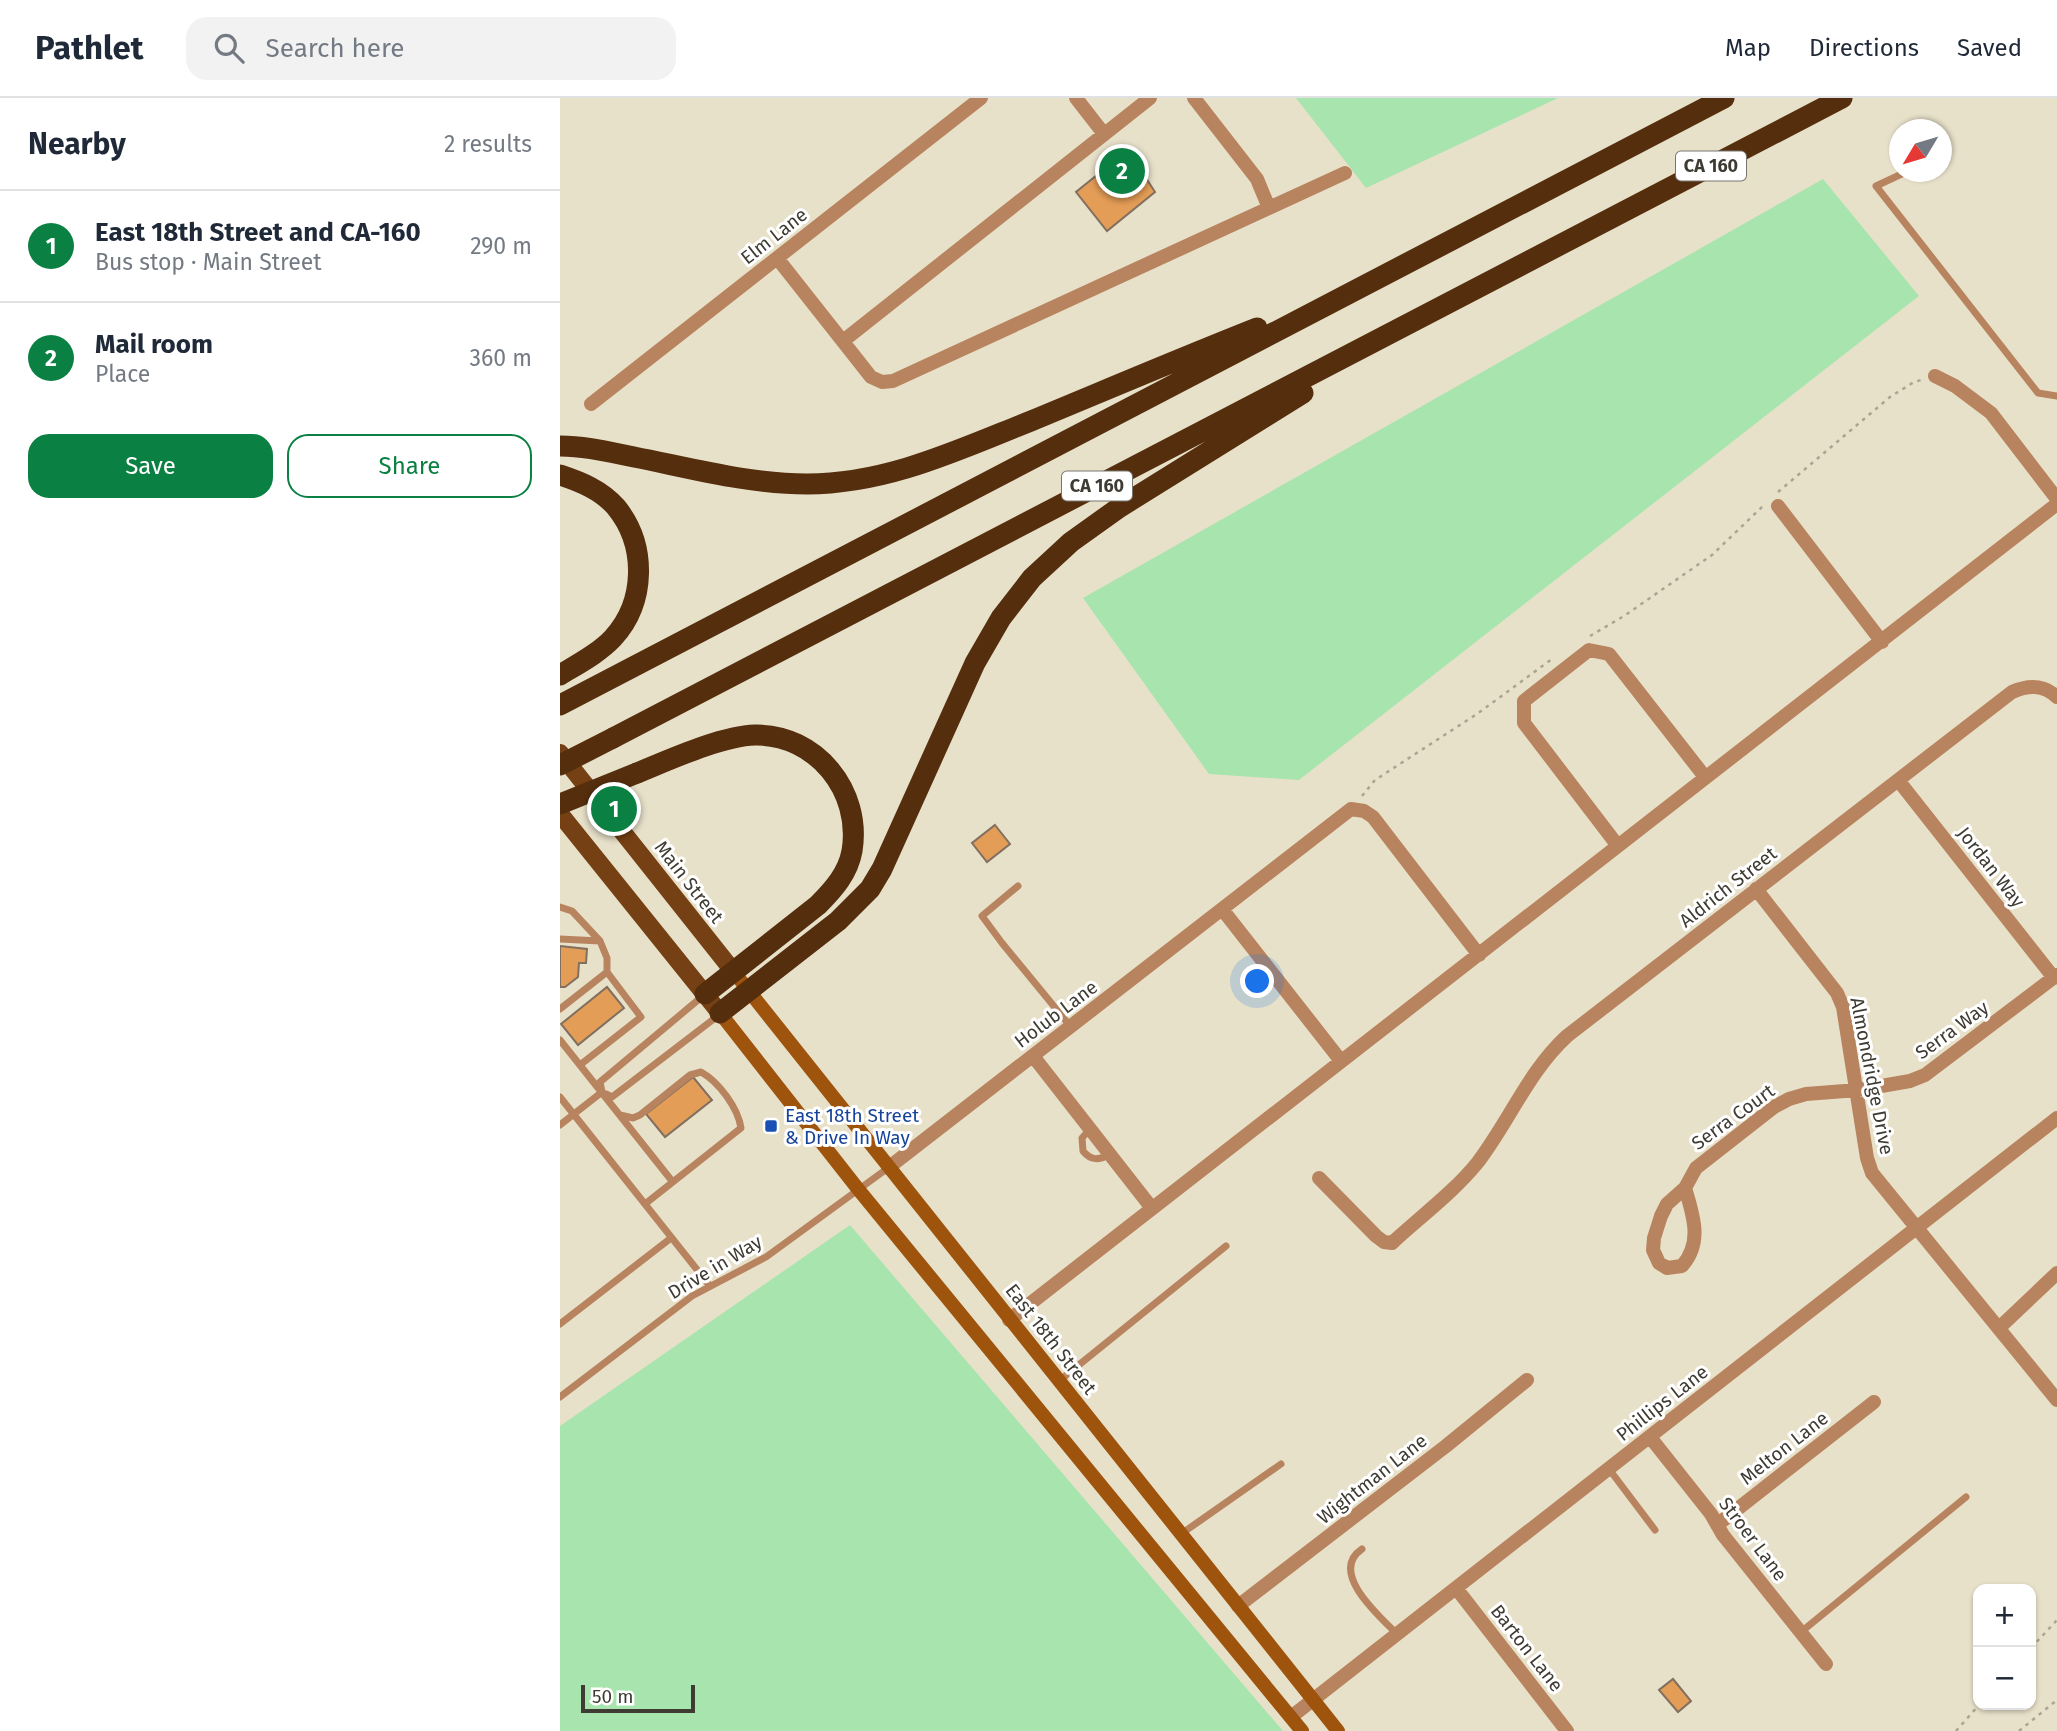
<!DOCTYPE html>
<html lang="en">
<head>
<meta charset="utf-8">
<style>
  body { margin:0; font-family:"Fira Sans",sans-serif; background:#f2f2f3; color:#1f2937 }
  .controls { position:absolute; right:21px; bottom:21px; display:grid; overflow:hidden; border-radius:14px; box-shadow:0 2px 5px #0004 }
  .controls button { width:63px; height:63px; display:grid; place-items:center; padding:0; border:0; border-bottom:2px solid #e0e1e3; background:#fff; color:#1f2937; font:35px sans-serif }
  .compass { position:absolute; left:1329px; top:21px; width:63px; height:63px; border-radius:50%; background:#fff; box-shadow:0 2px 5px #0004; rotate:232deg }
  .scale { position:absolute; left:21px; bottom:18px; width:114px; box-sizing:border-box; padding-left:7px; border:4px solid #3e3b32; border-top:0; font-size:19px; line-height:24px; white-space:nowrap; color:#3e3b32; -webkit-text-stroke:5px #fff; paint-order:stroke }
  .you { position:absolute; left:698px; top:884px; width:24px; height:24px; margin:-18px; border:5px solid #fff; border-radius:50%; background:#1a73e8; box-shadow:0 0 0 10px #1a73e833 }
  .badge { display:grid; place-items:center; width:46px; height:46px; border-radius:50%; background:#0b8043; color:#fff; font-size:23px; font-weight:700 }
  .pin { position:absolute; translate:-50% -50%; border:4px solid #fff; box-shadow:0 2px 7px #0006 }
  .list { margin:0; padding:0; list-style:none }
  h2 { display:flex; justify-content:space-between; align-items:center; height:91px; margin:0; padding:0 28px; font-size:30px }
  h2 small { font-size:23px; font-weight:400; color:#747a83 }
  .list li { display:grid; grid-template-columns:46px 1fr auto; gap:21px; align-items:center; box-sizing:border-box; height:112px; padding:0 28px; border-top:2px solid #e0e1e3 }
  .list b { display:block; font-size:26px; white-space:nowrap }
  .list p { margin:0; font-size:23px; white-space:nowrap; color:#747a83 }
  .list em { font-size:23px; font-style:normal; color:#747a83 }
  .actions { display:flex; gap:14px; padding:21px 28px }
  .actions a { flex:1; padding:16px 0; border:2px solid #0b8043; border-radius:21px; text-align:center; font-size:24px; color:#0b8043 }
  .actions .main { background:#0b8043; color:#fff }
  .icon { flex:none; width:38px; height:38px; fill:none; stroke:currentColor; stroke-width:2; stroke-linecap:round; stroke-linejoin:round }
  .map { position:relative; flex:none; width:1497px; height:1633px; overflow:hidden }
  header { display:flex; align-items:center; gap:42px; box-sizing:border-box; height:98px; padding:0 35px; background:#fff; border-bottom:2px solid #e0e1e3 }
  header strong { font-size:33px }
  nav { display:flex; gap:38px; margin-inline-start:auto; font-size:24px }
  .search { width:490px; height:63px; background:#f2f2f3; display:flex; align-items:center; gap:18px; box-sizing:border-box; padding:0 24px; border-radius:21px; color:#747a83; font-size:26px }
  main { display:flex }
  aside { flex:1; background:#fff }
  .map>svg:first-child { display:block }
  .green { fill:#a7e4ae }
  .building { fill:#e49d56; stroke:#816f5f; stroke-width:2 }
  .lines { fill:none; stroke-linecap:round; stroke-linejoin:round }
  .path { stroke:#aaa593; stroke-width:2.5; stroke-dasharray:3.5 5; stroke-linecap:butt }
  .lane { stroke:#b8845f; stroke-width:7 }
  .street { stroke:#b8845f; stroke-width:14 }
  .secondary { stroke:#9f540e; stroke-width:14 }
  .primary { stroke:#754014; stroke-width:18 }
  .highway { stroke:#552e0e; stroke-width:21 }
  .highway-bridge { stroke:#552e0e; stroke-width:21 }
  .transit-dot { fill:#1a4fb4; stroke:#fff; stroke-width:2.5 }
  .labels { text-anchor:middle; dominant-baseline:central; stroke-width:6; stroke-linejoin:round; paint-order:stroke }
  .shield { fill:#fff; stroke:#787670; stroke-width:2 }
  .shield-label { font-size:18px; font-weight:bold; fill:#3e3b32 }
  .street-label { font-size:19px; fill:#3e3b32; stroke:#fff }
  .transit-label { font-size:19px; fill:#164399; stroke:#fff; text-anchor:start }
</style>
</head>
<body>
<header>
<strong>Pathlet</strong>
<div class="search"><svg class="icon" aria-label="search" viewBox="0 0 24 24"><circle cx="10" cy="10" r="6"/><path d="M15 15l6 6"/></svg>Search here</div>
<nav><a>Map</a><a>Directions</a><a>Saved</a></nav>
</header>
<main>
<aside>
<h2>Nearby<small>2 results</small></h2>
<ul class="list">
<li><span class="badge">1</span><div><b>East 18th Street and CA-160</b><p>Bus stop · Main Street</p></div><em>290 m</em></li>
<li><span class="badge">2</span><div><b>Mail room</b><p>Place</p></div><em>360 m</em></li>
</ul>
<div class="actions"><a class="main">Save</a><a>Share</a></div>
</aside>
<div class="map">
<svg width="1497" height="1633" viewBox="0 0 1497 1633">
  <rect width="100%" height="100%" fill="#e8e1ca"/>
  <!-- green -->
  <path class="green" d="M 736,0 L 998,0 L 806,90 Z
    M 1263,81 L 1359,198 L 739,682 L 649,676 L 523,500 Z
    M 290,1127 L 723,1633 L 0,1633 L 0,1328 Z"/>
  <!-- building -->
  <path class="building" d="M 568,52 L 595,94 L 547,133 L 516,94 Z
    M 435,727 L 450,746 L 427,764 L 412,745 Z
    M 0,848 L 27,851 L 26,865 L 19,865 L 18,879 L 5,889 L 0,889 Z
    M 47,889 L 64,910 L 18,947 L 1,926 Z
    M 133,979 L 152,1002 L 105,1039 L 86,1016 Z
    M 1113,1581 L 1131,1603 L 1118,1614 L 1099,1592 Z"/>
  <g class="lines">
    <!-- path -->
    <path class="path" d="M 1218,394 L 1330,299 L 1354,284 L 1361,282
      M 1030,538 L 1064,518 L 1152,457 L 1203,408
      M 802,698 L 815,682 L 917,616 L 992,561
      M 1471,1550 L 1497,1522
      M 1396,1633 L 1419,1607
      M 1459,1633 L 1497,1602"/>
    <!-- lane -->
    <path class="lane" d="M 1346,74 L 1316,88 L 1478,295 L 1497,298
      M 458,788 L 422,818 L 442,845 L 511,929
      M 0,809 L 12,813 L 40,843 L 47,860 L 47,874 L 81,919 L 20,967
      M 0,841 L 40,843
      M 0,911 L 47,874
      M 0,942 L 112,1083
      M 42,994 L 40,984 L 144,897
      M 46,996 L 52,999 L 159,917
      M 0,999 L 150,1188
      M 60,1017 L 73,1020 L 80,1017 L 130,977 L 141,974 C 159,984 178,1010 181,1030 L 85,1106
      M 0,1027 L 42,994
      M 530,1031 L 522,1040 L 523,1053 C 531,1063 539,1062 549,1057
      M 0,1226 L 111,1140
      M 499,1283 L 666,1148
      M 0,1299 L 132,1198 L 206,1159 L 328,1070
      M 1049,1371 L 1095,1432
      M 621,1436 L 721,1366
      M 802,1451 C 768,1474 819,1518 837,1536
      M 1241,1534 L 1406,1399"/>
    <!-- street -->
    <path class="street" d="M 516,0 L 544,36
      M 634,0 L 697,81 L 709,110
      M 217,160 L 311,279 L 322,284 L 333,283 L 785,75
      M 283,243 L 590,0
      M 1375,278 L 1395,288 L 1431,315 L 1497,401
      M 31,306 L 421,0
      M 1218,408 L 1322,544
      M 1338,682 L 1494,880
      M 1058,748 L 964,625 L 964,603 L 1029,552 L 1049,556 L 1145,679
      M 1196,791 L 1277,895 L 1283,909 L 1307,1060 L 1312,1075 L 1497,1302
      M 662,811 L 781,963
      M 473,958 L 591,1109
      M 328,1070 L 791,711 L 804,713 L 813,719 L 919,857
      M 759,1080 L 816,1138 L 824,1144 L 832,1145 C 860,1119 894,1094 918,1064 C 950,1022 968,974 1007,938 L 1452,594 C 1468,587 1483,586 1497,599
      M 1125,1090 C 1133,1117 1143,1144 1122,1168 L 1107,1170 L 1099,1165 L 1093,1152 L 1094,1140 L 1101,1118 L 1107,1106 L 1125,1090 L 1136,1070 L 1214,1009 L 1229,1001 L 1246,996 L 1298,992 L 1350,983 L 1365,977 L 1497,877
      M 449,1222 L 1497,406
      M 1439,1230 L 1497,1175
      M 1090,1339 L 1151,1416 L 1163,1437 L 1266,1566
      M 1157,1427 L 1314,1304
      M 896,1490 L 1007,1633
      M 678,1508 L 886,1348 L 967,1282
      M 731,1619 L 1497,1020"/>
    <!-- secondary -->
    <path class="secondary" d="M 173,873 L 778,1633
      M 160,915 L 298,1091 L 742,1633"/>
    <!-- primary -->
    <path class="primary" d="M 0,655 L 173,873
      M 0,716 L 160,915"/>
    <!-- highway -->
    <path class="highway" d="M 0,348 C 25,348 49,354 74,359 C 130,370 189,386 247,386 C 327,386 398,352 471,323 C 546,292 621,260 697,230
      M 0,377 C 21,384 41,392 56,409 C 87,447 86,504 53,540 C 39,555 18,566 0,577
      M 0,607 L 1164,0
      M 53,640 L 1282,0
      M 77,675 C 109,662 161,638 195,637 C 256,636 302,693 292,753 C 288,775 274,791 258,807 L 145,896
      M 160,915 L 278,823 L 310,791 L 322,771 L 415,565 L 441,520 L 472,480 L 511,444 L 560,409 L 743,295"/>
    <!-- highway-bridge -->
    <path class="highway-bridge" d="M 0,667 L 53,640
      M 0,706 L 77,675"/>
  </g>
  <!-- markers -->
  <rect class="transit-dot" x="204" y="1021" width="14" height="14" rx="3.5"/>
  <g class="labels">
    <!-- shield labels -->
    <g class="shield">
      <rect x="1116" y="53.5" width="70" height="29" rx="5"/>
      <rect x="502" y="373.5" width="70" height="29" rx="5"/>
    </g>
    <g class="shield-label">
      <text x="1151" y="68">CA 160</text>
      <text x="537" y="388">CA 160</text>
    </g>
    <!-- street labels -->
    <g class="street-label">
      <text transform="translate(214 138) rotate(-38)">Elm Lane</text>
      <text transform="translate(1431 769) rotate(52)">Jordan Way</text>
      <text transform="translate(129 784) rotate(52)">Main Street</text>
      <text transform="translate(1168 789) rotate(-38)">Aldrich Street</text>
      <text transform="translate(496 916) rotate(-37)">Holub Lane</text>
      <text transform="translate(1392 932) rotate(-36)">Serra Way</text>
      <text transform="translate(1312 978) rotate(79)">Almondridge Drive</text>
      <text transform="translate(1173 1019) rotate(-36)">Serra Court</text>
      <text transform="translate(155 1169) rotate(-31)">Drive in Way</text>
      <text transform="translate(491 1241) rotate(52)">East 18th Street</text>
      <text transform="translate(1102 1305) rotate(-38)">Phillips Lane</text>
      <text transform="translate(1224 1350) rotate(-38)">Melton Lane</text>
      <text transform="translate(812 1381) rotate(-38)">Wightman Lane</text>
      <text transform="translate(1193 1441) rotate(53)">Stroer Lane</text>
      <text transform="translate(967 1550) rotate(52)">Barton Lane</text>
    </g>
    <!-- transit labels -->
    <g class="transit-label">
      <text x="225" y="1017">East 18th Street<tspan x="225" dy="22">&amp; Drive In Way</tspan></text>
    </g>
  </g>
</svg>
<div class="controls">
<button>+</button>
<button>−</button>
</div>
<svg class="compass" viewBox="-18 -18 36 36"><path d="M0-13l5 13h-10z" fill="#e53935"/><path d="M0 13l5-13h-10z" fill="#747a83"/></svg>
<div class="scale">50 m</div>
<div class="you"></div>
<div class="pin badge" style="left:54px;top:711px">1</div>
<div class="pin badge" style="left:562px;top:73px">2</div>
</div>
</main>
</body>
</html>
